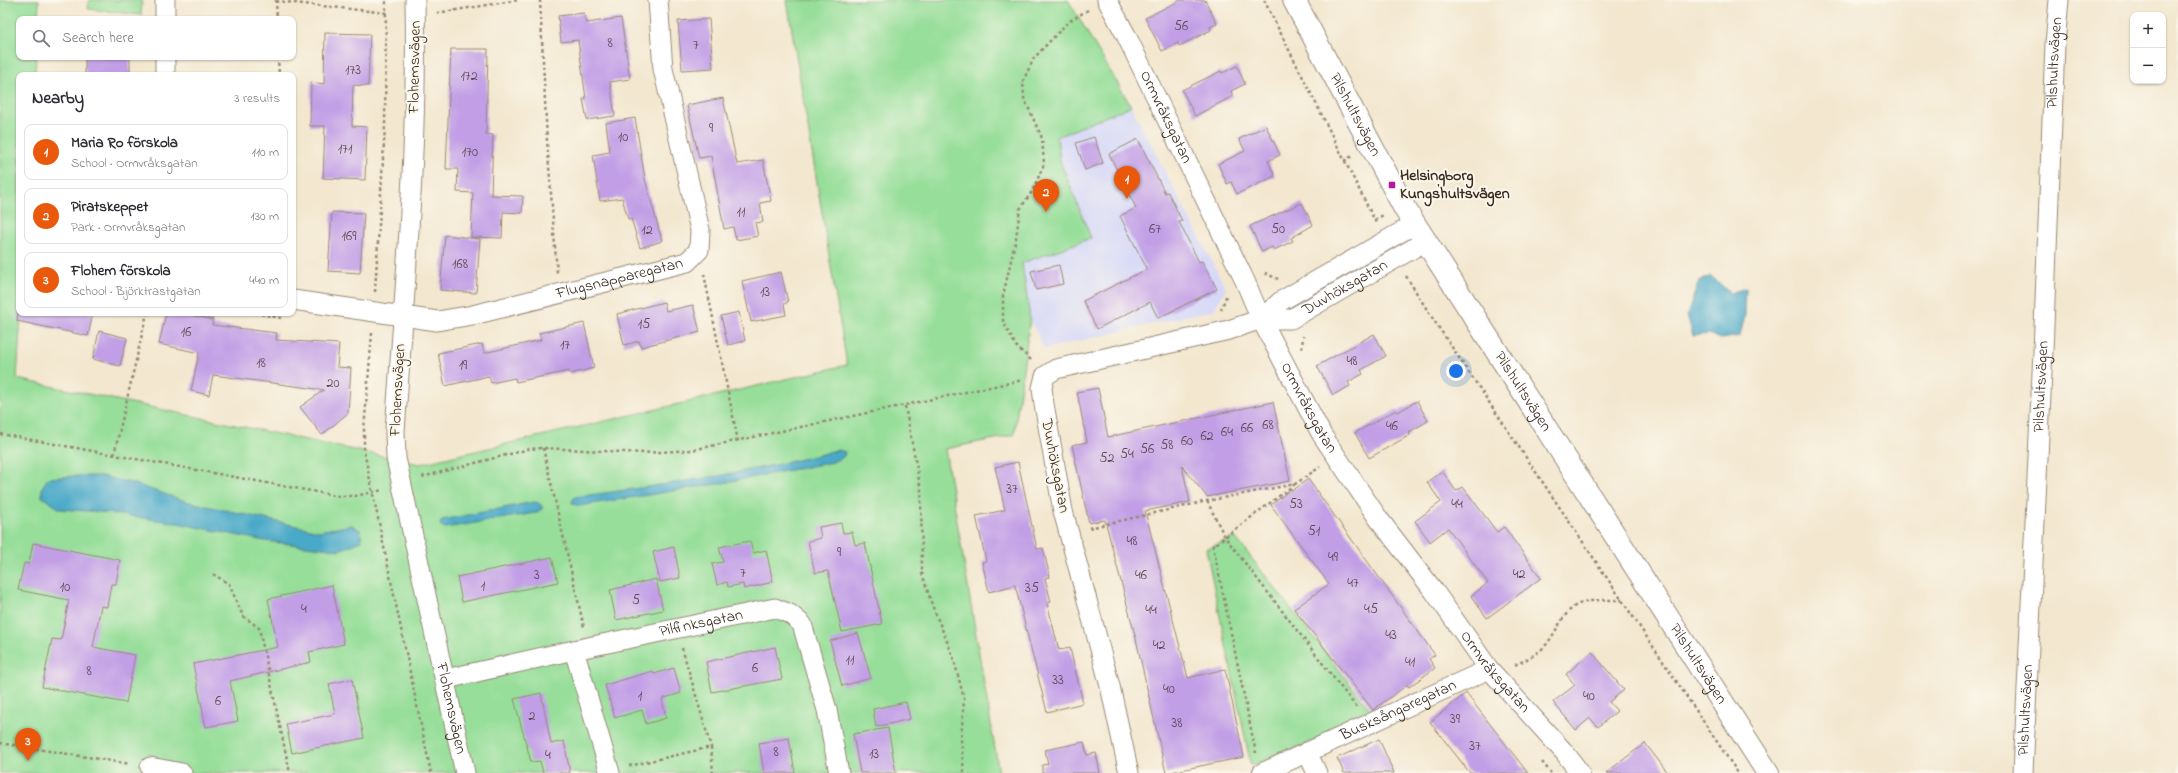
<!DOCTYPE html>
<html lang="en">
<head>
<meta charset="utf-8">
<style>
  body { margin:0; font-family:"Indie Flower",sans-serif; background:#f2f2f3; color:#2b2b33 }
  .controls { position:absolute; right:12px; top:12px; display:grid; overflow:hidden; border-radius:8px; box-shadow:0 1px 3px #0004 }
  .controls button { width:36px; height:36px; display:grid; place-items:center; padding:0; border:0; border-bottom:1px solid #e1e1e2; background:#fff; color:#2b2b33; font:20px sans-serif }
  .you { position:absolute; left:1456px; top:371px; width:14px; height:14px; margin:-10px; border:3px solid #fff; border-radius:50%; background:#1a73e8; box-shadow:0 0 0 6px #1a73e833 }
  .badge { display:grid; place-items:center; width:26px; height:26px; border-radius:50%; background:#ea580c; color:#fff; font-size:13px; font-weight:700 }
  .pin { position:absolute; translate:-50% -33px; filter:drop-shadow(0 1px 2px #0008) }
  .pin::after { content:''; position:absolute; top:21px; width:14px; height:12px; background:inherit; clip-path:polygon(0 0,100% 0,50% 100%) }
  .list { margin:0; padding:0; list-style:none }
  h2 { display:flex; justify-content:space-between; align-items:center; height:52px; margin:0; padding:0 16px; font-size:17px }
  h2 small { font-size:13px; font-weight:400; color:#7c7c81 }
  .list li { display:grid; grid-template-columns:26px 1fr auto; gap:12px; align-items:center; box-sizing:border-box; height:56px; margin:0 8px 8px; padding:0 8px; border:1px solid #e1e1e2; border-radius:8px }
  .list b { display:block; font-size:15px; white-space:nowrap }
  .list p { margin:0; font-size:13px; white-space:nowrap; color:#7c7c81 }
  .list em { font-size:13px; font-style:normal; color:#7c7c81 }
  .icon { flex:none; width:22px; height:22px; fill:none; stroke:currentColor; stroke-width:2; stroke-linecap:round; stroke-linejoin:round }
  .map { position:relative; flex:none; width:2178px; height:773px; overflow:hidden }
  .search { position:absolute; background:#fff; box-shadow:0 1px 3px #0004; left:16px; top:16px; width:280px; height:44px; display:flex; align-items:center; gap:10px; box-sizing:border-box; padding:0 14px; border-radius:8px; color:#7c7c81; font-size:15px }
  .panel { position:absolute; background:#fff; box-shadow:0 1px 3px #0004; left:16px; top:72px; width:280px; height:244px; border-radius:8px }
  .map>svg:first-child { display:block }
  .built { fill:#d6d8f8 }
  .green { fill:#96de99; stroke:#68845c }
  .water { fill:#48a9c8; stroke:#426a73 }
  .building { fill:#c19ee6 }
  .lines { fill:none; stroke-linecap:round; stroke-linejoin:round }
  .street-casing { stroke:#978876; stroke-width:21 }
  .secondary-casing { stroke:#978876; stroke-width:24 }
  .path { stroke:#978876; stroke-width:2.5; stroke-dasharray:3 3; stroke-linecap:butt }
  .street { stroke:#fff; stroke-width:19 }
  .secondary { stroke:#fff; stroke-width:22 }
  .poi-dot { fill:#b5179e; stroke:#fbf7ec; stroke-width:1.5 }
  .labels { text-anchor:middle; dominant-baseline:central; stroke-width:4; stroke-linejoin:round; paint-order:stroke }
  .number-label { font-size:14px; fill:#5c4750 }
  .street-label { font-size:16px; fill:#3b2a1e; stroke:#fbf7ec }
  .poi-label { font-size:16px; font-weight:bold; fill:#3b2a1e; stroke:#fbf7ec; text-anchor:start }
</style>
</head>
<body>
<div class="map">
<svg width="2178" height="773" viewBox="0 0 2178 773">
  <rect width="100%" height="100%" fill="#fbf7ec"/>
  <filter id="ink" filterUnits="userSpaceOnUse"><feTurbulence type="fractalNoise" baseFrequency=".025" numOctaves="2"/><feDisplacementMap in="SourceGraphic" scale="8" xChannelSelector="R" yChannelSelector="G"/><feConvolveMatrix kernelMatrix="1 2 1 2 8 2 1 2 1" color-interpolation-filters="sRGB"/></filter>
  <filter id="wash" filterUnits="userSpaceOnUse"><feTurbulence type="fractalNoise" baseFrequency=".012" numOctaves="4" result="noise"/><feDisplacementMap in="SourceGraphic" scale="16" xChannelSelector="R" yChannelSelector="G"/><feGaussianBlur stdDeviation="0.9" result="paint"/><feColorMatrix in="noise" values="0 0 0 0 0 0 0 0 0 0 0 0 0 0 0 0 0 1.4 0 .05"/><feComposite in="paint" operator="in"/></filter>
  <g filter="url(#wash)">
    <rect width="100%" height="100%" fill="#f3e7cf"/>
    <!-- built -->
    <path class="built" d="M 1131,106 L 1226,289 L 1214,310 L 1044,349 L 1030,319 L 1022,263 L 1091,237 L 1060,161 L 1057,137 Z"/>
    <!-- green -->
    <path class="green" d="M 0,0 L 39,0 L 38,19 L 19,19 L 19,57 L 36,57 L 35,75 L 19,75 L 19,313 L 21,313 L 17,379 L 420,464 L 847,365 L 787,0 L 1068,0 L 1131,106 L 1057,137 L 1060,161 L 1091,238 L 1022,263 L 1030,319 L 1014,435 L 945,449 L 999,773 L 0,773 Z
      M 89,0 L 142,0 L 141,15 L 88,9 Z
      M 1235,537 L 1375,716 L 1251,766 L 1206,549 Z"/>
    <!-- water -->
    <path class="water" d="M 1711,276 L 1730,293 L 1746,288 L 1745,315 L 1740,336 L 1721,339 L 1709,334 L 1693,336 L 1687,315 L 1699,281 Z
      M 838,450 L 845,452 L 844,456 L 833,462 L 723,483 L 579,506 L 573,504 L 572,501 L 575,497 C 663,485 752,473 838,450 Z
      M 75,476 L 102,476 L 132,483 L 185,501 L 319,531 L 352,525 L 360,530 L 362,541 L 339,550 L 265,541 L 172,522 L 99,512 L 60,509 L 42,497 L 42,487 L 48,478 Z
      M 534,502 L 539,503 L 543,508 L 536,513 L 445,528 L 440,525 L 442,520 Z"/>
    <g id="blocks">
      <!-- building -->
      <path class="building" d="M 1181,0 L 1205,0 L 1217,24 L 1210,27 L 1211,30 L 1179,46 L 1178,43 L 1162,51 L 1145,18 Z
        M 584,13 L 586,23 L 621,18 L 630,79 L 610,82 L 615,116 L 587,120 L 583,99 L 586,99 L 578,40 L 561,42 L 558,16 Z
        M 709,19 L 713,68 L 682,70 L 678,21 Z
        M 325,33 L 370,34 L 368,86 L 353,85 L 352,126 L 367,127 L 365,180 L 323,178 L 325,126 L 310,126 L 311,82 L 324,84 Z
        M 451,49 L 488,49 L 486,134 L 493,135 L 491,195 L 523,196 L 522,213 L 503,212 L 502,238 L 471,237 L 473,193 L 457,192 L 458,169 L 446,169 Z
        M 85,57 L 130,57 L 130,75 L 85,75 Z
        M 1237,66 L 1245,84 L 1231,91 L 1233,96 L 1195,116 L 1182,90 L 1221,71 L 1222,73 Z
        M 723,98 L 737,164 L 763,160 L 771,201 L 760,203 L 763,222 L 755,223 L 758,236 L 736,240 L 733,227 L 724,229 L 711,156 L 699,158 L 687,105 Z
        M 635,118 L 645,179 L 662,241 L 640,248 L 631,218 L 628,219 L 622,198 L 600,201 L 593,155 L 610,152 L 606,123 Z
        M 1266,126 L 1280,155 L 1268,161 L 1275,176 L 1237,194 L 1231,182 L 1227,184 L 1218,164 L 1245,151 L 1239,139 Z
        M 1094,137 L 1103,163 L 1085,170 L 1076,143 Z
        M 1138,139 L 1165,193 L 1168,192 L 1182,221 L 1179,222 L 1199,262 L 1202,261 L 1217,289 L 1158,318 L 1150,302 L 1097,329 L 1083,301 L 1147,269 L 1120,216 L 1136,208 L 1109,154 Z
        M 1302,203 L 1313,225 L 1291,238 L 1293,241 L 1274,250 L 1272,247 L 1262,252 L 1250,226 Z
        M 332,212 L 364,213 L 360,273 L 328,271 Z
        M 445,235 L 480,239 L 476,293 L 440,290 Z
        M 1059,265 L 1063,284 L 1036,290 L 1031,271 Z
        M 781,272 L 788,302 L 784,304 L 786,315 L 751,322 L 742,281 Z
        M 664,302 L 666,311 L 693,305 L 700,332 L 641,347 L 639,341 L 624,345 L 617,314 Z
        M 739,312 L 745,341 L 728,345 L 721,316 Z
        M 18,313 L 93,313 L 88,336 L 17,321 Z
        M 166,313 L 183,313 L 213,320 L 212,325 L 277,333 L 276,340 L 339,344 L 337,367 L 351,368 L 348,413 L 322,435 L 300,407 L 324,390 L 213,375 L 209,395 L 191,391 L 199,353 L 159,344 Z
        M 584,323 L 594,368 L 570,374 L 569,371 L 516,382 L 515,378 L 491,383 L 489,376 L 445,386 L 438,353 L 482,344 L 484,353 L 541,340 L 539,333 Z
        M 99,331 L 127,338 L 120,366 L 93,359 Z
        M 1374,334 L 1386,356 L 1361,370 L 1363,374 L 1348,382 L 1350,386 L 1333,395 L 1317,366 Z
        M 1098,388 L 1108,437 L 1273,402 L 1290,481 L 1207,497 L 1182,466 L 1190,502 L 1145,511 L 1188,678 L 1225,669 L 1244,757 L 1166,773 L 1136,639 L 1105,520 L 1089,523 L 1072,445 L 1087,442 L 1077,392 Z
        M 1417,401 L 1428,421 L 1409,432 L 1410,435 L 1369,458 L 1355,433 L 1396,410 L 1398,412 Z
        M 1018,462 L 1037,549 L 1043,548 L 1050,577 L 1045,578 L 1051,602 L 1047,603 L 1059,650 L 1070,648 L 1083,703 L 1047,712 L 1015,585 L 989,592 L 982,562 L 986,561 L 976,516 L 1005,510 L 995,467 Z
        M 1442,471 L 1456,491 L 1463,487 L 1497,532 L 1504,527 L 1541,578 L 1487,618 L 1471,596 L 1488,583 L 1448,528 L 1430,542 L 1415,521 L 1441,502 L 1427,482 Z
        M 1308,479 L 1435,655 L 1429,659 L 1435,668 L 1409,687 L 1407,685 L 1373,710 L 1294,609 L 1329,584 L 1271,505 L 1291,489 L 1292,491 Z
        M 841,523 L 843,533 L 852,532 L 855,545 L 865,543 L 882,624 L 842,632 L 828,571 L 815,573 L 808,541 L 821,538 L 819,527 Z
        M 750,541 L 753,553 L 766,550 L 773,582 L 744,589 L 743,584 L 728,587 L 727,582 L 717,585 L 712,564 L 723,562 L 719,547 Z
        M 33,543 L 120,560 L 116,584 L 111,584 L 107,607 L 101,606 L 93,647 L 135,655 L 126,703 L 42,687 L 52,639 L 61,640 L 69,600 L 18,590 L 24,563 L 29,564 Z
        M 674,547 L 680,578 L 660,582 L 653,552 Z
        M 552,557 L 558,582 L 462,602 L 457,577 Z
        M 656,579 L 663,610 L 616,620 L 610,590 Z
        M 332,585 L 344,644 L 309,652 L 311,662 L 230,681 L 238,721 L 206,727 L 193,664 L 278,647 L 268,599 Z
        M 858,633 L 871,678 L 842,686 L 830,641 Z
        M 775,647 L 782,679 L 712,692 L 706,662 Z
        M 1592,652 L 1624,690 L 1609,702 L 1617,711 L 1598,727 L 1590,718 L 1576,730 L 1553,702 L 1575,685 L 1566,674 Z
        M 674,668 L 681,693 L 662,699 L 666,718 L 646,724 L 642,710 L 615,718 L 605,685 L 653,671 L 654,674 Z
        M 352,679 L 364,738 L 292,753 L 286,724 L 335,714 L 329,684 Z
        M 541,693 L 551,744 L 564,741 L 570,773 L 543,773 L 540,761 L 531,762 L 514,699 Z
        M 1466,693 L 1479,710 L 1528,773 L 1470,773 L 1430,722 Z
        M 906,702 L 910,719 L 876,727 L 873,709 Z
        M 888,728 L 896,773 L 860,773 L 853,734 Z
        M 789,738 L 795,773 L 764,773 L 759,743 Z
        M 1379,739 L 1394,773 L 1344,773 L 1337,758 Z
        M 1084,742 L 1087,755 L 1096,753 L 1100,773 L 1042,773 L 1042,765 L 1048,764 L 1045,750 Z
        M 1645,743 L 1668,773 L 1606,773 Z"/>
    </g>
  </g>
  <g filter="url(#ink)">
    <use href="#blocks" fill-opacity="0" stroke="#978876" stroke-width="1"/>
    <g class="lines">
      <defs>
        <g id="street">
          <path d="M 165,0 L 165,19"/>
          <path id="s1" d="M 415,0 C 418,144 405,287 395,431 L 396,458 L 465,773"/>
          <path id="s2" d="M 1107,0 L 1126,35 L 1245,281 L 1261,319 L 1322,435 L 1378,518 L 1434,591 L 1489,669 L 1565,753 L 1580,773"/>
          <path d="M 165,75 L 165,57"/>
          <path id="s3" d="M 293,300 L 437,321 L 473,315 L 687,262 L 699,250 L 700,230 L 663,69 L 658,0"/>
          <path d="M 1261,319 L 1281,301 L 1415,224"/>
          <path d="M 574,650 L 610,773"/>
          <path id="s4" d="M 446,679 L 574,650 L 775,608 L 790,614 L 802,624 L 827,710 L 839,773"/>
          <path d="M 1307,752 L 1317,773"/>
          <path d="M 150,767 L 182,773"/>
          <path id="s5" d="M 1129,773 L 1110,686 L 1063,511 L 1044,404 L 1042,388 L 1045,376 L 1056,369 L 1229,330 L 1261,319 L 1291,319 L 1426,241"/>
          <path id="s6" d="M 1262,773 L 1489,669"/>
          <path id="s7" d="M 2023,773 L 2043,352 L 2055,44 L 2059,0"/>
        </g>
        <g id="secondary">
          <path id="s8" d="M 1294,0 L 1405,209 L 1768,773"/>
        </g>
      </defs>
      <!-- street casing -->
      <use href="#street" class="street-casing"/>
      <!-- secondary casing -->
      <use href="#secondary" class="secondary-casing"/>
      <!-- path -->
      <path class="path" d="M 276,0 L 277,19
        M 540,0 L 547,140 L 557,273
        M 1264,0 L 1376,223
        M 276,1 L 387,13
        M 437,13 L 519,0
        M 278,57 L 279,75
        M 1344,161 L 1352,156
        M 1375,220 L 1383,215
        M 1265,273 L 1278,279
        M 704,274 L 738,441
        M 1406,276 L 1431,316 L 1738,773
        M 375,292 L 385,126 L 386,0
        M 1221,310 L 1227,294
        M 255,313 L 281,318
        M 372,333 L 364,430 L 364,451 L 431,773
        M 1302,349 L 1303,336
        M 1031,360 L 1016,346 L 1003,322 L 1003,296 L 1016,238 L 1020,209 L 1033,190 L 1044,164 L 1042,138 L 1024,98 L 1023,81 L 1034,58 L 1068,22 L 1088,10
        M 905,406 L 921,490 L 922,573 L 932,605 L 953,656 L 964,699 L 961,740 L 964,773
        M 0,434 L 338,496 L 355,496 L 383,490
        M 543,448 L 584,627
        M 114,455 L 147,313
        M 422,477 L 529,449 L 543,448 L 643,453 L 692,450 L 1023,380
        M 1295,484 L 1225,537 L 1357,708
        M 1207,501 L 1225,537 L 1213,546 L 1256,753
        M 1089,528 L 1207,501 L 1295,484 L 1320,467
        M 213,574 L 229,584 L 243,616 L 259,628 L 290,773
        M 682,648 L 711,747
        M 1515,665 C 1525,660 1536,655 1544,647 C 1557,634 1563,608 1582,603 C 1595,599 1609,600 1622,600
        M 0,743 L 130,764
        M 1542,762 L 1551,773
        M 629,766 L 711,747 L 713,773"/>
      <!-- street -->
      <use href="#street" class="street"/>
      <!-- secondary -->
      <use href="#secondary" class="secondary"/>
    </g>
  </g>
  <!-- markers -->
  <rect class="poi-dot" x="1388" y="181" width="8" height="8" rx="2"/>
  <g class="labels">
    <!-- number labels -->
    <g class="number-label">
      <text x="1181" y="26">56</text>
      <text x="610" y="43">8</text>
      <text x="696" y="45">7</text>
      <text x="353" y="70">173</text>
      <text x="469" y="76">172</text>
      <text x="711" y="128">9</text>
      <text x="623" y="137">10</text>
      <text x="345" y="149">171</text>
      <text x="470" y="152">170</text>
      <text x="741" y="212">11</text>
      <text x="1155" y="229">67</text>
      <text x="1278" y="229">50</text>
      <text x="647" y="230">12</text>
      <text x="349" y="236">169</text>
      <text x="460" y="264">168</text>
      <text x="765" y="292">13</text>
      <text x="644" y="324">15</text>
      <text x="186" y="332">16</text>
      <text x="565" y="345">17</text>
      <text x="1352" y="361">48</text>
      <text x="261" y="363">18</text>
      <text x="463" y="365">19</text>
      <text x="333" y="383">20</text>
      <text x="1268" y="425">68</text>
      <text x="1392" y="426">46</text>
      <text x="1247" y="428">66</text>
      <text x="1227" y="432">64</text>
      <text x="1207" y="436">62</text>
      <text x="1187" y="441">60</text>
      <text x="1167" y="445">58</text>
      <text x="1147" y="449">56</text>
      <text x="1127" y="454">54</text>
      <text x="1107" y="458">52</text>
      <text x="1012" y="489">37</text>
      <text x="1296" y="504">53</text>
      <text x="1457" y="504">44</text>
      <text x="1314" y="531">51</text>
      <text x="1132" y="541">48</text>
      <text x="839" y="552">9</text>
      <text x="1333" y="557">49</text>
      <text x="743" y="573">7</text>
      <text x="1519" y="574">42</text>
      <text x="537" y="575">3</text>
      <text x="1141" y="575">46</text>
      <text x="1353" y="583">47</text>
      <text x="483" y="586">1</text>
      <text x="65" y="587">10</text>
      <text x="1032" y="588">35</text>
      <text x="636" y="600">5</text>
      <text x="304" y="609">4</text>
      <text x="1371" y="609">45</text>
      <text x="1151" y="610">44</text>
      <text x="1391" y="635">43</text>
      <text x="1159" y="645">42</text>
      <text x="850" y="660">11</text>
      <text x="1410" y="662">41</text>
      <text x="755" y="668">6</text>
      <text x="89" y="671">8</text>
      <text x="1058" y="680">33</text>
      <text x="1169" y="689">40</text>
      <text x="640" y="696">1</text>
      <text x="1589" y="696">40</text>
      <text x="218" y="701">6</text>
      <text x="532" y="716">2</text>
      <text x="1455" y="719">39</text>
      <text x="1177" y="723">38</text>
      <text x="1475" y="746">37</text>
      <text x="776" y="752">8</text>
      <text x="874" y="754">13</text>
      <text x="548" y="755">4</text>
    </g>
    <!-- street labels -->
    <g class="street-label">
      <text stroke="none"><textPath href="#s7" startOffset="711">Pilshultsvägen</textPath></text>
      <text transform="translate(415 67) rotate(-89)">Flohemsvägen</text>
      <text stroke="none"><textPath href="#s8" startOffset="130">Pilshultsvägen</textPath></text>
      <text stroke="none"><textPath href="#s2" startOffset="131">Ormvråksgatan</textPath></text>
      <text stroke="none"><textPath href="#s3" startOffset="333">Flugsnapparegatan</textPath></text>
      <text stroke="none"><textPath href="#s5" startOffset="724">Duvhöksgatan</textPath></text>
      <text stroke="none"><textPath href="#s7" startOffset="387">Pilshultsvägen</textPath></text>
      <text transform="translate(398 390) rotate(-87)">Flohemsvägen</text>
      <text stroke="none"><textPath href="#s8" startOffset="454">Pilshultsvägen</textPath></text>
      <text stroke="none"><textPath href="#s2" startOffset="455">Ormvråksgatan</textPath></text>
      <text transform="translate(1055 466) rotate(79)">Duvhöksgatan</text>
      <text stroke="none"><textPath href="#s4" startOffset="261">Pilfinksgatan</textPath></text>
      <text stroke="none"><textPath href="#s8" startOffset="778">Pilshultsvägen</textPath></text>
      <text stroke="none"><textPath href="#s2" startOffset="779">Ormvråksgatan</textPath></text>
      <text stroke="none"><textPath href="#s1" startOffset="715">Flohemsvägen</textPath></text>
      <text stroke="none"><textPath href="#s7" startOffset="63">Pilshultsvägen</textPath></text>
      <text stroke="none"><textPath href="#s6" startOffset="150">Busksångaregatan</textPath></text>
    </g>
    <!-- poi labels -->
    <g class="poi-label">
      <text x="1400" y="176">Helsingborg<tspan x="1400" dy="18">Kungshultsvägen</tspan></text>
    </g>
  </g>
</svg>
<div class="controls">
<button>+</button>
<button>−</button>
</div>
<div class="you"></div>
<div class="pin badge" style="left:1127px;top:199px">1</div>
<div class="pin badge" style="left:1046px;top:212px">2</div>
<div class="pin badge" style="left:28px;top:761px">3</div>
<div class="search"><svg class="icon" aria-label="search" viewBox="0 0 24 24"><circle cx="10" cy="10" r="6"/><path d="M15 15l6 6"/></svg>Search here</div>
<section class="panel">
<h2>Nearby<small>3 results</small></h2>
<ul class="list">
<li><span class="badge">1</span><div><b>Maria Ro förskola</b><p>School · Ormvråksgatan</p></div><em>110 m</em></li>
<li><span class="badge">2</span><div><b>Piratskeppet</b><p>Park · Ormvråksgatan</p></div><em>130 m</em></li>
<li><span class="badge">3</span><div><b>Flohem förskola</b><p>School · Björktrastgatan</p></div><em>440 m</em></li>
</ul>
</section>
</div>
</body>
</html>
